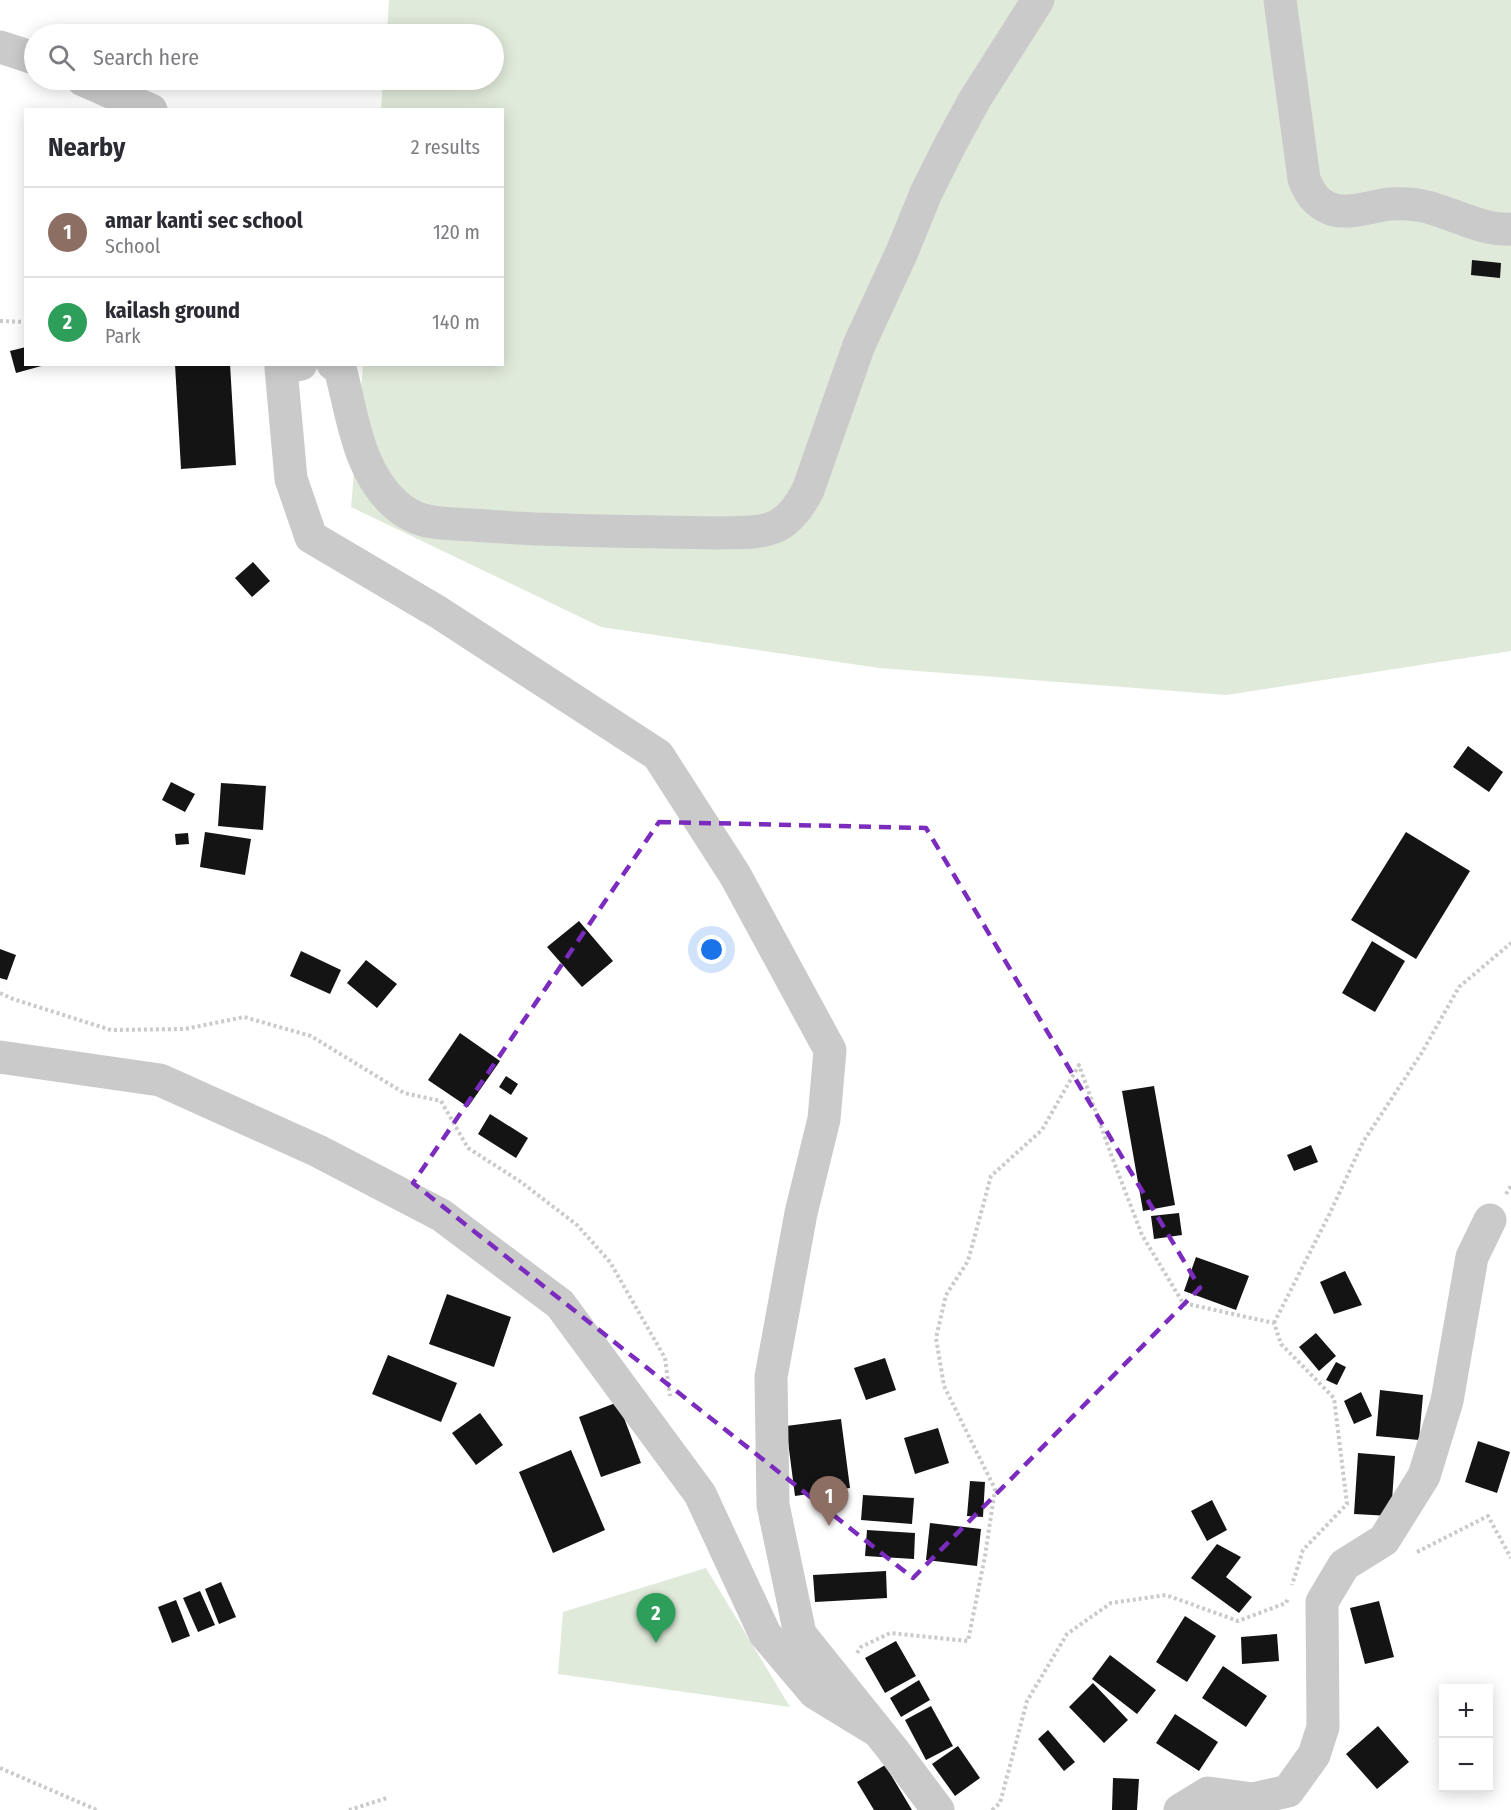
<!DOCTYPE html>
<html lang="en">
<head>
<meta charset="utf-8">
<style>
  body { margin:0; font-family:"Fira Sans Condensed",sans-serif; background:#f2f2f3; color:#2b2b33 }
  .controls { position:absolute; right:18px; bottom:18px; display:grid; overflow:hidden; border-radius:0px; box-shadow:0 3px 15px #0003 }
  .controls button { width:54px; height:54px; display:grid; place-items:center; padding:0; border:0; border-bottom:2px solid #e1e1e2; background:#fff; color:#2b2b33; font:30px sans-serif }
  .you { position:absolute; left:712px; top:950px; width:21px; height:21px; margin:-15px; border:4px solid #fff; border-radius:50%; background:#1a73e8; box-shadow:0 0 0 9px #1a73e833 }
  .badge { display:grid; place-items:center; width:39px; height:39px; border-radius:50%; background:#1a73e8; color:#fff; font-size:20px; font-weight:700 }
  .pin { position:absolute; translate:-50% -50px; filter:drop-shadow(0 2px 3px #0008) }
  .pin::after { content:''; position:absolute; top:32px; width:21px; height:18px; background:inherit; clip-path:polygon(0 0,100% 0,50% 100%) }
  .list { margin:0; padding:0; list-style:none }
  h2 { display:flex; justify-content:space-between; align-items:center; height:78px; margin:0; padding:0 24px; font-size:26px }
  h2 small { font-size:20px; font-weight:400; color:#7c7c81 }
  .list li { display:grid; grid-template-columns:39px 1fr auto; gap:18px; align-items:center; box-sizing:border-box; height:90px; padding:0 24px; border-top:2px solid #e1e1e2 }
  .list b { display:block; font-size:22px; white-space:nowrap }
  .list p { margin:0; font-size:20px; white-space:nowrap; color:#7c7c81 }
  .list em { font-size:20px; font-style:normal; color:#7c7c81 }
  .icon { flex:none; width:33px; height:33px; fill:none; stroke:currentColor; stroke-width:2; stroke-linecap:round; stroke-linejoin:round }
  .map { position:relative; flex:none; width:1511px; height:1810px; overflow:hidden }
  .search { position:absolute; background:#fff; box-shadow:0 3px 15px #0003; left:24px; top:24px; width:480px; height:66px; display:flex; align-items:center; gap:15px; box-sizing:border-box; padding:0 21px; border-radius:33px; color:#7c7c81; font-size:22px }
  .panel { position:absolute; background:#fff; box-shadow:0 3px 15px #0003; left:24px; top:108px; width:480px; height:258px; border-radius:0px }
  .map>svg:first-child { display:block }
  .green { fill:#e0eada }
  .building { fill:#141414 }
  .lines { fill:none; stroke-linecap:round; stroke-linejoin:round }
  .path { stroke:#cacaca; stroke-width:4; stroke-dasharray:3 3; stroke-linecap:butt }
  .minor { stroke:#cacaca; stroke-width:33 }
  .tertiary { stroke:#cacaca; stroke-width:33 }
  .marked { fill:none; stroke:#7b2cbf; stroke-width:4.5; stroke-dasharray:12 8; stroke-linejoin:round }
</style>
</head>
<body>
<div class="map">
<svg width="1511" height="1810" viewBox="0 0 1511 1810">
  <rect width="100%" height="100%" fill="#fff"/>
  <!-- green -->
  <path class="green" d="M 389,0 L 1511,0 L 1511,651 L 1226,695 L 879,668 L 601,627 L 351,507 L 363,365 L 502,364 L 502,110 L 381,109 L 383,80 L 494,80 L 494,34 L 387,34 Z
    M 706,1568 L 790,1707 L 558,1674 L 563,1612 Z"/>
  <!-- building -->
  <path class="building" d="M 1472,260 L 1501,263 L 1500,278 L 1471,275 Z
    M 26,347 L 26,364 L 45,365 L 16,373 L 10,351 Z
    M 175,364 L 230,364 L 236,465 L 181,469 Z
    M 253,562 L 270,581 L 252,597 L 235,578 Z
    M 1468,746 L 1503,772 L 1489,792 L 1453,767 Z
    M 171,782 L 195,794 L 185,812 L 162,800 Z
    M 221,783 L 266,786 L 263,830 L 218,826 Z
    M 205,832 L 251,839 L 245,875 L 200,867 Z
    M 1406,832 L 1470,871 L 1416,959 L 1351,920 Z
    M 188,833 L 189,844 L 176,845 L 175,834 Z
    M 579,921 L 613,961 L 582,987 L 547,947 Z
    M 1372,941 L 1405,961 L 1375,1012 L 1342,993 Z
    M 0,949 L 16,955 L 7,980 L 0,978 Z
    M 301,951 L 341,970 L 330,994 L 290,976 Z
    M 366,960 L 397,984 L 377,1008 L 347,983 Z
    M 460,1033 L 500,1061 L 468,1107 L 428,1080 Z
    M 506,1076 L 518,1084 L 511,1095 L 499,1087 Z
    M 1154,1086 L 1175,1205 L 1143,1211 L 1122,1091 Z
    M 490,1114 L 528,1138 L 516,1158 L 478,1134 Z
    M 1311,1145 L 1318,1162 L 1294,1171 L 1287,1155 Z
    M 1179,1213 L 1182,1235 L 1154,1239 L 1151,1216 Z
    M 1196,1257 L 1249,1276 L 1236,1310 L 1184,1291 Z
    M 1345,1271 L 1362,1305 L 1334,1314 L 1320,1282 Z
    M 447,1294 L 511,1317 L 494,1367 L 429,1344 Z
    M 1316,1333 L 1336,1356 L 1319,1371 L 1299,1347 Z
    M 388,1355 L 457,1383 L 441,1422 L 372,1394 Z
    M 885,1358 L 896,1390 L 866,1400 L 854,1368 Z
    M 1336,1362 L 1346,1367 L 1337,1385 L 1326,1380 Z
    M 1380,1390 L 1423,1395 L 1419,1440 L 1376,1436 Z
    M 1361,1392 L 1372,1416 L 1354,1424 L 1344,1401 Z
    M 618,1402 L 641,1463 L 601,1477 L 579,1417 Z
    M 480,1413 L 503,1445 L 476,1465 L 452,1433 Z
    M 841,1419 L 850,1488 L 795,1496 L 786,1426 Z
    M 938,1428 L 949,1463 L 915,1474 L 904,1438 Z
    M 1478,1441 L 1510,1452 L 1497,1493 L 1465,1482 Z
    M 571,1450 L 605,1530 L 553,1553 L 519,1472 Z
    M 1358,1453 L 1395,1456 L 1391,1516 L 1354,1514 Z
    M 970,1481 L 985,1482 L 983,1517 L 967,1516 Z
    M 863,1495 L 914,1498 L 912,1524 L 861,1520 Z
    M 1212,1500 L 1227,1530 L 1207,1541 L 1191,1511 Z
    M 930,1523 L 981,1529 L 977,1566 L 926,1560 Z
    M 867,1530 L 915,1533 L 914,1559 L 865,1556 Z
    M 1217,1544 L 1241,1557 L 1226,1577 L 1252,1597 L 1239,1613 L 1191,1578 Z
    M 886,1571 L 887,1598 L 815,1602 L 813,1575 Z
    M 221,1582 L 236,1617 L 219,1624 L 205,1589 Z
    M 200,1591 L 215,1625 L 198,1632 L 183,1598 Z
    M 176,1600 L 190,1636 L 172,1643 L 158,1607 Z
    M 1379,1601 L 1394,1657 L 1365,1664 L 1350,1608 Z
    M 1185,1616 L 1216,1636 L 1187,1682 L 1156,1662 Z
    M 1277,1634 L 1279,1661 L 1242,1664 L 1241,1637 Z
    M 896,1641 L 916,1676 L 885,1693 L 865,1658 Z
    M 1110,1655 L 1156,1690 L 1137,1714 L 1092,1679 Z
    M 1223,1666 L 1267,1696 L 1246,1727 L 1202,1698 Z
    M 919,1680 L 930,1700 L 901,1717 L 890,1698 Z
    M 1093,1683 L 1128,1720 L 1104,1743 L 1069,1707 Z
    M 931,1706 L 953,1746 L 926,1760 L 905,1720 Z
    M 1175,1714 L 1218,1742 L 1199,1771 L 1156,1743 Z
    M 1378,1726 L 1409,1762 L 1377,1789 L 1346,1754 Z
    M 1048,1730 L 1075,1762 L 1064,1771 L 1038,1739 Z
    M 958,1746 L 980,1778 L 955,1796 L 932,1764 Z
    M 885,1765 L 912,1810 L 874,1810 L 857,1782 Z
    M 1113,1778 L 1139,1779 L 1137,1810 L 1112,1810 Z"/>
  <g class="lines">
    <!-- path -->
    <path class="path" d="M 0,321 L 26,322
      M 0,993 L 13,999 L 111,1030 L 185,1029 L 244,1017 L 311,1036 L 404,1093 L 441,1101 L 468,1148 L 521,1182 L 577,1225 L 610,1262 L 665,1358 L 670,1396
      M 1506,1194 L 1511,1186
      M 1274,1323 L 1330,1213 L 1363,1142 L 1421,1054 L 1459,987 L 1511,943
      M 1417,1552 L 1488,1516 L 1511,1558
      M 857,1653 L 861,1647 L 890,1633 L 968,1641 L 985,1556 L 995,1489 L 944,1386 L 936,1338 L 946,1295 L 968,1261 L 991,1176 L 1042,1130 L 1079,1065 L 1112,1157 L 1142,1235 L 1183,1303 L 1274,1323 L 1281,1344 L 1334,1398 L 1347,1504 L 1303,1550 L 1292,1585
      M 0,1768 L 97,1810
      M 349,1810 L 387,1798
      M 992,1810 L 1000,1803 L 1027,1701 L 1067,1634 L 1111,1603 L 1166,1595 L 1238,1621 L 1286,1603 L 1288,1598"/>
    <!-- minor -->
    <path class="minor" d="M 0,47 L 34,58
      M 83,80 L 151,110
      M 0,1057 L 160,1080 L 318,1151 L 441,1215 L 560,1304 L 700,1494 L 765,1634 L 815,1693 L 874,1729
      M 1180,1810 L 1208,1793 L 1253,1799 L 1288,1791 L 1314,1755 L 1323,1727 L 1322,1602 L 1344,1565 L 1384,1540 L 1424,1476 L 1447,1401 L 1472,1257 L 1490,1220"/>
    <!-- tertiary -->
    <path class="tertiary" d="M 1280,0 L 1304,179 C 1310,194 1316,203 1331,209 C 1349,215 1372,206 1390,204 C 1399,203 1409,204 1418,205 C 1449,210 1479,231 1511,229
      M 301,364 L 281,368 L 291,479 L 311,537 L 438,612 L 658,755 L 735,875 L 830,1050 L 824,1119 L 801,1213 L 771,1377 L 773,1505 L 800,1634 L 893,1750 L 938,1810
      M 333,364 L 337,366 L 341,372 C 353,418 358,471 396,505 C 404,512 413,517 423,520 C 442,525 467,524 487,526 C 564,532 642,531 719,533 C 765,532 785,535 808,490 L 859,345 L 902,252 L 926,193 L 950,145 L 975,99 L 1038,0"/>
  </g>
  <!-- marked area -->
  <path class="marked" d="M 659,822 L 926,828 L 1200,1288 L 913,1578 L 413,1183 Z"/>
</svg>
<div class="controls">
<button>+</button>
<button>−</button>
</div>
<div class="you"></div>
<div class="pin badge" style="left:829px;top:1526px;background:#8d6e63">1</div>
<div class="pin badge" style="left:656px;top:1643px;background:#2e9e5b">2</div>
<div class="search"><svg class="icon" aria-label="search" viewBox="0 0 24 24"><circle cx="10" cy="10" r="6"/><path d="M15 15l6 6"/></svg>Search here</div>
<section class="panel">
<h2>Nearby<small>2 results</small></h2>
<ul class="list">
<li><span class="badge" style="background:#8d6e63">1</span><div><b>amar kanti sec school</b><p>School</p></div><em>120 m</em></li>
<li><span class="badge" style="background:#2e9e5b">2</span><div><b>kailash ground</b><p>Park</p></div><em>140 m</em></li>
</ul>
</section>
</div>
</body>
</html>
